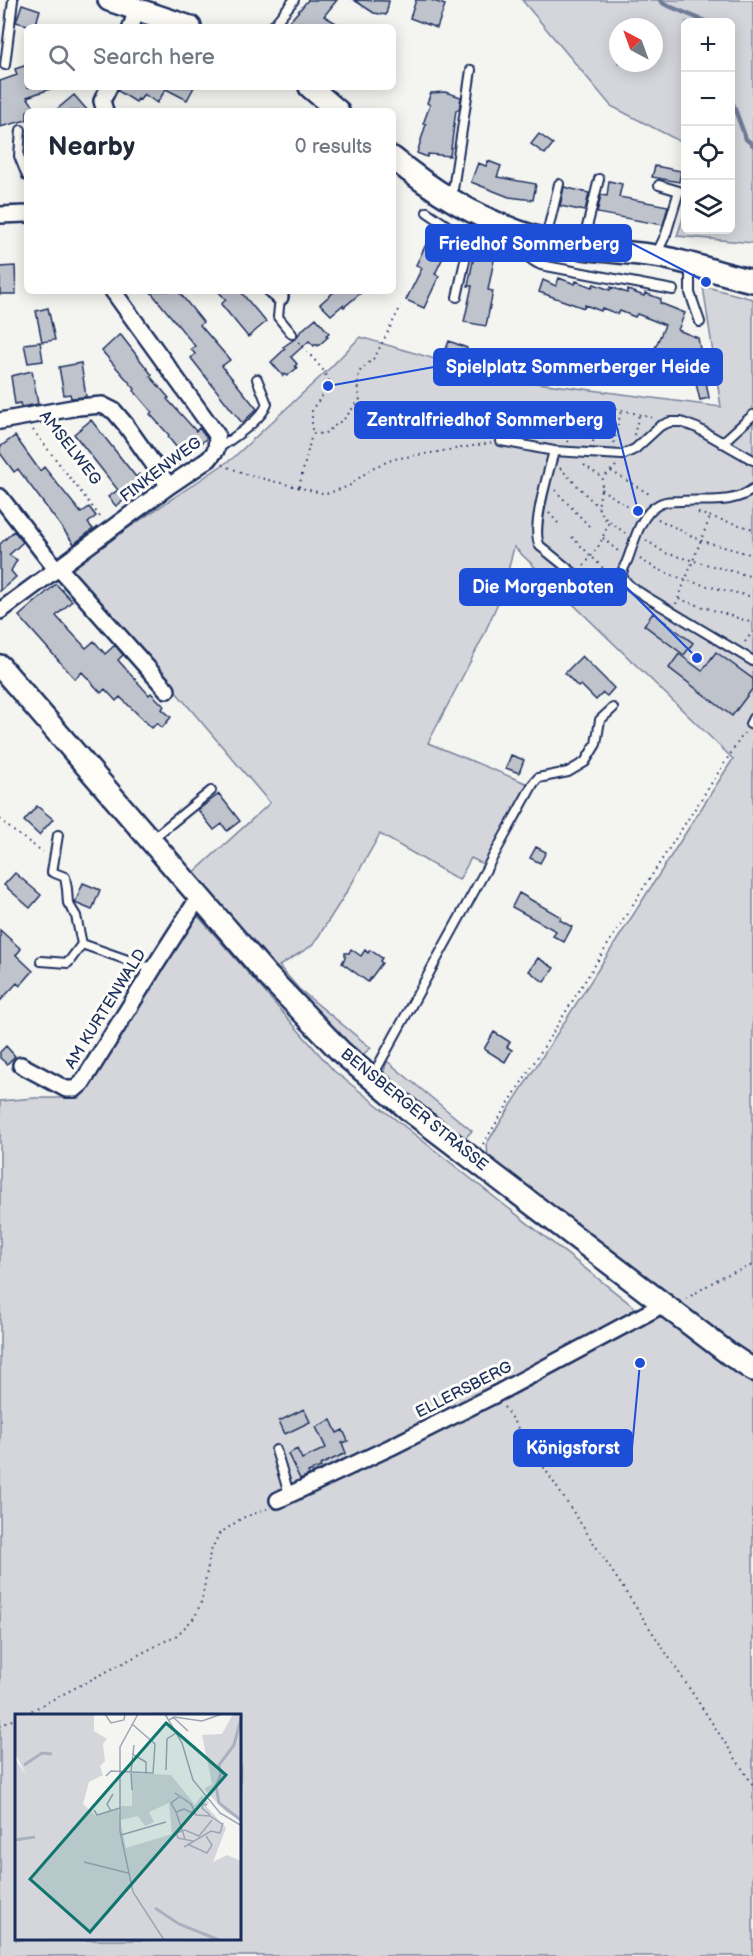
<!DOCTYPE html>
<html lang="en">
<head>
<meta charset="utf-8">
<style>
  body { margin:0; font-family:"Balsamiq Sans",sans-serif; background:#f2f2f3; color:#1f2937 }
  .controls { position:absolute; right:18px; top:18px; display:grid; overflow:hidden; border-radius:9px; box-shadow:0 3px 15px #0003 }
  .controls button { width:54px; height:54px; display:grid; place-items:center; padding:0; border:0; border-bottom:2px solid #e0e1e3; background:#fff; color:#1f2937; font:30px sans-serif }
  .compass { position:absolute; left:609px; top:18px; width:54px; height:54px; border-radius:50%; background:#fff; box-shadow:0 3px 15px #0003; rotate:319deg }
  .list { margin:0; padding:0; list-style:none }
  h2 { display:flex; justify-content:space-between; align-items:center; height:78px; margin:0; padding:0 24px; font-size:26px }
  h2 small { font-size:20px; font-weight:400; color:#747a83 }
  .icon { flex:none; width:33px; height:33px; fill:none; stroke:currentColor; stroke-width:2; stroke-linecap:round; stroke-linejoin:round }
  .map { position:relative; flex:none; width:753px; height:1956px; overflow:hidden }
  .search { position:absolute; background:#fff; box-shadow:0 3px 15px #0003; left:24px; top:24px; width:372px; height:66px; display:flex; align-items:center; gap:15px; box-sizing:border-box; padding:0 21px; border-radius:9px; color:#747a83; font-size:22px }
  .panel { position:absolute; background:#fff; box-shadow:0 3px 15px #0003; left:24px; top:108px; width:372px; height:186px; border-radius:9px }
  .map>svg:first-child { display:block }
  .green { fill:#d4d6db; stroke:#78829c; stroke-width:1.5; fill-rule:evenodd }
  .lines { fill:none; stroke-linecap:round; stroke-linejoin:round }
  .stream { stroke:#717c98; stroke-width:4.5 }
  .building { fill:#bfc3cc; stroke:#1b2f5e; stroke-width:1.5 }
  .lane-casing { stroke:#1b2f5e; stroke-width:12 }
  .street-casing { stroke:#1b2f5e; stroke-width:20 }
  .secondary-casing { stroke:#1b2f5e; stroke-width:26 }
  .path { stroke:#1b2f5e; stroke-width:2; stroke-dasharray:1.5 4.5; stroke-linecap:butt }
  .lane { stroke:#fdfcf7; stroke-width:8 }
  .street { stroke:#fdfcf7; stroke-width:15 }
  .secondary { stroke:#fdfcf7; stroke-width:21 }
  .labels { text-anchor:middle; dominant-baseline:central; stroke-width:6; stroke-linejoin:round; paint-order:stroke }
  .street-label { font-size:16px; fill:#1b2f5e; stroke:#fdfcf7 }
  .inset-river { fill:none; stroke:#aab0bf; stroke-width:3 }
  .inset-road { fill:none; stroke:#9da5b6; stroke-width:1.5 }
  .view { fill:#0f766e; fill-opacity:0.15; stroke:#0f766e; stroke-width:3 }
  .inset-edge { fill:none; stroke:#1b2f5e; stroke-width:3 }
  .leader { fill:none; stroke:#1d4ed8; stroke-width:2 }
  .callout-dot { fill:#1d4ed8; stroke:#fdfcf7; stroke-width:2 }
  .callout { fill:#1d4ed8; stroke:#1d4ed8; stroke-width:2 }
  .callout-label { font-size:18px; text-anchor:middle; font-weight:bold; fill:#fff }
</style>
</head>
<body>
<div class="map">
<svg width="753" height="1956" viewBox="0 0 753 1956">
  <rect width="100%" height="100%" fill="#f4f4f1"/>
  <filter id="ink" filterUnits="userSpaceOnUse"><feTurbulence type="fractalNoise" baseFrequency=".0167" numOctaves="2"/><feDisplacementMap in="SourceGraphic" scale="12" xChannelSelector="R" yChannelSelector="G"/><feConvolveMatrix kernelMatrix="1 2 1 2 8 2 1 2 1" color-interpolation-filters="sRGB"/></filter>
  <g filter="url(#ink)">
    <!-- green -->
    <path class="green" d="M 522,0 L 753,0 L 753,243 L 677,236 L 685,212 L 686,230 L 730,230 L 730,22 L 686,22 L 685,144 L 611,106 ZM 618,27 L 654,27 L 654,63 L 618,63 Z
      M 703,286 L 753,299 L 753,1956 L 0,1956 L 0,1101 L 35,1098 L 80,1098 L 159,952 L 191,908 L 334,1071 L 638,1310 L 665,1297 L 488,1161 L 487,1143 L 733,759 L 514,547 L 503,591 L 482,639 L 428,743 L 528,784 L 485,865 L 471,858 L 459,880 L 380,834 L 348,890 L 313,945 L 279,966 L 299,989 L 371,1048 L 362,1055 L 352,1053 L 190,876 L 270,803 L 70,567 L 233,458 L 331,367 L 360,337 L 500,378 L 721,407 ZM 16,1716 L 240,1716 L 240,1940 L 16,1940 Z
      M 387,1061 L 472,1131 L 465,1138 L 459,1138 L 383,1074 Z"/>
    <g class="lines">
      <!-- stream -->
      <path class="stream" d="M 660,0 L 664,4 L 707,22
        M 730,56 L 730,64
        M 730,96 L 746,139 L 753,145"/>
    </g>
    <!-- building -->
    <path class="building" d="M 308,0 L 337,0 L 324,16 L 343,27 L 285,27 Z
      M 354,0 L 389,1 L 386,15 L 374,13 Z
      M 416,0 L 431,0 L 445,5 L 437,28 L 410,18 Z
      M 22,4 L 40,10 L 35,27 L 16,22 Z
      M 27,65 L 27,87 L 49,87 L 50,89 L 27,97 L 37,111 L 27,111 L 27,120 L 0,127 L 0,81 L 17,75 L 15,69 Z
      M 119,87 L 194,87 L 187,100 L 166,89 L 157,103 L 144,94 L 140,100 L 138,99 L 136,102 L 118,91 Z
      M 445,92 L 461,97 L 459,110 L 456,110 L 450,156 L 428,154 L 427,157 L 417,153 L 426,124 L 423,124 L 430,105 L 427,103 L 431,93 Z
      M 74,95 L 88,111 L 55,111 Z
      M 539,134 L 553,144 L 545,154 L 531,144 Z
      M 488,161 L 501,166 L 497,177 L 536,184 L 533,200 L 509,197 L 471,182 L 478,163 L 486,166 Z
      M 655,166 L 681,171 L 679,182 L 652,177 Z
      M 609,181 L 622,184 L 619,197 L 668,206 L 663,225 L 597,213 L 601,195 L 607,196 Z
      M 564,187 L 589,193 L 585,211 L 560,206 Z
      M 432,232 L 451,241 L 435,274 L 439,276 L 424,308 L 406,300 L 422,268 L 416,265 Z
      M 475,251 L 495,255 L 488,290 L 493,291 L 486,326 L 464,322 L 472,286 L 468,286 Z
      M 15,266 L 16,294 L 0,294 L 0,267 Z
      M 559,278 L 575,284 L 576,281 L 592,287 L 594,284 L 610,290 L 611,287 L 627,293 L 628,290 L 644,296 L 645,293 L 661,299 L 660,303 L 685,313 L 678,330 L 698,338 L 709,398 L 700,400 L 691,363 L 655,348 L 665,325 L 637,314 L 635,317 L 620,311 L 618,314 L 602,308 L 601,311 L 585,305 L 584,308 L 539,292 L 543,280 L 556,286 Z
      M 150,291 L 178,291 L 203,322 L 200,325 L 230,360 L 222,366 L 257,409 L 242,423 L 191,358 L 195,354 L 191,349 L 195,346 Z
      M 218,291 L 240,291 L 266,322 L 248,337 L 221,304 L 226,300 Z
      M 335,291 L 363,291 L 344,307 L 343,305 L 331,315 L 320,304 Z
      M 48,308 L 55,340 L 42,342 L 36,311 Z
      M 316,318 L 329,333 L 326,335 L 328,337 L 318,346 L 316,344 L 314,346 L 309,341 L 291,357 L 297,364 L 295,366 L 297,368 L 287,376 L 285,374 L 283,376 L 271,362 L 285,349 L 283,347 L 296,338 L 301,331 Z
      M 120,334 L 152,375 L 150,376 L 169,398 L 167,399 L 196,431 L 199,428 L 207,438 L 174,467 L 166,458 L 177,448 L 168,437 L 169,435 L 150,414 L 152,412 L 134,391 L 135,389 L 102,351 Z
      M 449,341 L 467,348 L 461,363 L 443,357 Z
      M 40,342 L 43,361 L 28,363 L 24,344 Z
      M 81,363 L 86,397 L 71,398 L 70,394 L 64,395 L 59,367 Z
      M 32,371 L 38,404 L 21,407 L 20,403 L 15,404 L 11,376 Z
      M 91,420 L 136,477 L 139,474 L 147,484 L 116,506 L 108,497 L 118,490 L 74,434 Z
      M 15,436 L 40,471 L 44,467 L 81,513 L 89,507 L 96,516 L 88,523 L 93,529 L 74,544 L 18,469 L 14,472 L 0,453 L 0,447 Z
      M 14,531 L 23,542 L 9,555 L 17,560 L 11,571 L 16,577 L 0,591 L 0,544 Z
      M 56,584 L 72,601 L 56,616 L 86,648 L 94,641 L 105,654 L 115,645 L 123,655 L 118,660 L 149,695 L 151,693 L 164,706 L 162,709 L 171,717 L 162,728 L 157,723 L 152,728 L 120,697 L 116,701 L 105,689 L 101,693 L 82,672 L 75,679 L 19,616 Z
      M 653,613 L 693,643 L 684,655 L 644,625 Z
      M 716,652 L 753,679 L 753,688 L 732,716 L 669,668 L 679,654 L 702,671 Z
      M 582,656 L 614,688 L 607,696 L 603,693 L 596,700 L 581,685 L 578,687 L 565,673 Z
      M 511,755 L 524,760 L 519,773 L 506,768 Z
      M 219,794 L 240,821 L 227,831 L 222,824 L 214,830 L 198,810 Z
      M 37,806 L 53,819 L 39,835 L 24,821 Z
      M 536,847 L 546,852 L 540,863 L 530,858 Z
      M 15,873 L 41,895 L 30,908 L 4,885 Z
      M 83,883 L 100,890 L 92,910 L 75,903 Z
      M 519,893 L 561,917 L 560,920 L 572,927 L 564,942 L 553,936 L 556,931 L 512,907 Z
      M 0,930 L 21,949 L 16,955 L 33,971 L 20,986 L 17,983 L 0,1001 Z
      M 351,949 L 361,956 L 365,950 L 368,953 L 370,950 L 382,958 L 380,961 L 382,963 L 368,982 L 342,963 L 345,958 L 345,953 L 349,953 Z
      M 538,958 L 554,968 L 544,982 L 529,971 Z
      M 494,1032 L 510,1042 L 507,1047 L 512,1050 L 505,1062 L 484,1049 Z
      M 6,1046 L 15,1056 L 7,1064 L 0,1058 L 0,1052 Z
      M 304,1409 L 310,1422 L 285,1434 L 279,1421 Z
      M 331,1420 L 337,1433 L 343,1430 L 348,1441 L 342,1443 L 346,1453 L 320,1465 L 321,1467 L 308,1472 L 309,1475 L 300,1479 L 288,1454 L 297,1449 L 302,1459 L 326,1448 L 316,1427 Z"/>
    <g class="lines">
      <defs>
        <path id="lane" d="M 272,27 L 294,0
          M 5,65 L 13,0
          M 21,130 L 19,156 L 27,176
          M 452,196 L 471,70
          M 427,212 L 465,238 L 466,256 L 457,297
          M 521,236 C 524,253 525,258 541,265 L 673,290
          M 546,238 L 559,184
          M 582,247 L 599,179
          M 656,255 L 666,234 L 679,191 L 659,185
          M 690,265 L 690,293 L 700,322
          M 280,297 L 278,317 L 292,334
          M 501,441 L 554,451 L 622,455 L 635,449 L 660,426 L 670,422 L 681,422 L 697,428 L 753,460
          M 722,443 L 753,415
          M 218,449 C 232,438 261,421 267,404 L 257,379
          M 554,451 C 549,471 530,530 540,546 L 587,584 C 602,589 611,582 622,572
          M 753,489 C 733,505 705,499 681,501 C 673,501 664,501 658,505 C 639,515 634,544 627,561 C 625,566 622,570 622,574 C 623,584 638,591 645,596 L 753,661
          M 753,718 L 750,724 L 753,725
          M 58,835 L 52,872 L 65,877 L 67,889 L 68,903 L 76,916 L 82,944 L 153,969
          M 152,839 L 211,791
          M 41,961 L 68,963 L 82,944
          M 372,1077 L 533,784 L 538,778 L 568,772 L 585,762 L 596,744 L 600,720 L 613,708
          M 276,1450 L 289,1494"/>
        <path id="street" d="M 131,27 L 137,9
          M 105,111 L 102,101 L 109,87
          M 0,215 L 27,214
          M 273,291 L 280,297
          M 0,421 L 78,407 L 102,405 L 114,411 L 125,424 L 169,486
          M 0,497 L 56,569
          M 58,567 L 167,690
          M 0,611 L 169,486 L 209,459 L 216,450 L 217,435 L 113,291
          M 21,1065 L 66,1089 L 75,1089 L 82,1083 L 153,969 L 199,897
          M 278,1500 L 391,1447 L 496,1394 L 653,1310 L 660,1302"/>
        <path id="secondary" d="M 109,0 L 190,27
          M 310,87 L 338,111
          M 393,158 C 448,204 511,237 582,248 C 606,252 631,252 655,256 C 688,261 720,274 753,281
          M 0,666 L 266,974 L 342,1053 L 414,1114 L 729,1354 L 753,1370"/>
      </defs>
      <!-- lane casing -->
      <use href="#lane" class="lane-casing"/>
      <!-- street casing -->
      <use href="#street" class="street-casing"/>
      <!-- secondary casing -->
      <use href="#secondary" class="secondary-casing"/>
      <!-- path -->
      <path class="path" d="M 299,342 L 323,370 L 329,381 L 327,390 L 312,409 L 312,433 L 324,434 L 345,418 L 360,399 L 357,385 L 359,372 L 375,357 L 401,306
        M 33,430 L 101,518
        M 634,435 L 639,415
        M 545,438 L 551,402 C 581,396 623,411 653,418
        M 568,442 L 570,433
        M 593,442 L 600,406
        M 614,443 L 621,411
        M 223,465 L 248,475 L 326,494 L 349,486 L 372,468 L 394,459 L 491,443
        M 584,465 L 603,478
        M 560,468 L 598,507
        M 611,471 L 651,495
        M 299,487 L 312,434
        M 601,489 L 636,512
        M 555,490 L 589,526
        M 549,513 L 558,523
        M 698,513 L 753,529
        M 605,518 L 625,533
        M 658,519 L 702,541 L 753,555
        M 572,537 L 606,571
        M 603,538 L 619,552
        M 646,540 L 665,553 L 753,577
        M 640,559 C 674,581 714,587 753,597
        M 584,566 L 600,544 L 608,524 L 598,507 L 603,478 L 617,465
        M 679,599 L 753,623
        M 676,604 L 710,517
        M 745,642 L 753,631
        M 0,819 L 12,830 L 43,852
        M 483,1144 L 637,898 L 744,733
        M 686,1299 L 721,1277 L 753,1265
        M 504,1407 L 753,1785
        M 21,1716 L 177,1635 L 195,1617 L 202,1600 L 210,1553 L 219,1534 L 242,1518 L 267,1509
        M 0,1726 L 16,1718"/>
      <!-- lane -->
      <use href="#lane" class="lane"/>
      <!-- street -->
      <use href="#street" class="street"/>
      <!-- secondary -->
      <use href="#secondary" class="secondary"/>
    </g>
  </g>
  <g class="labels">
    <!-- street labels -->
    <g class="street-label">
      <text transform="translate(70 448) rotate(52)">AMSELWEG</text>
      <text transform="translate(161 470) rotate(-37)">FINKENWEG</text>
      <text transform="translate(106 1009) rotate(-58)">AM KURTENWALD</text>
      <text transform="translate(414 1110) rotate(39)">BENSBERGER STRASSE</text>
      <text transform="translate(464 1390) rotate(-27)">ELLERSBERG</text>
    </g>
  </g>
  <!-- overview -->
  <g transform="translate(15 1714)">
    <rect width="226" height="226" fill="#f4f4f1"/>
    <path d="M 0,0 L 79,0 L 79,17 L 92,25 L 88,30 L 90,47 L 85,52 L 88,61 L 74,68 L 68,90 L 81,102 L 103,95 L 111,134 L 157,120 L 154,89 L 134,98 L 139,108 L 130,112 L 123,102 L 106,106 L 105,92 L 117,92 L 117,59 L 156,61 L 180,91 L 187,81 L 194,89 L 191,92 L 211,114 L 198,148 L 212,141 L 226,147 L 226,226 L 0,226 L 0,45 L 11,61 L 0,39 ZM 218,0 L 226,0 L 226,107 L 210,97 L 189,75 L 197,70 L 187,21 L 207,20 Z" fill="#d4d6db"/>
    <path class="inset-river" d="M 227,1 L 219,31 L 204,51 L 206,60 L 201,72 L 204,89 L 227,107M 9,51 L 27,39 L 37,40M 0,126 L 20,123M 140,194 L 164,210 L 204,226"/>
    <path class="inset-road" d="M 90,0 L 96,9 L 109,6 L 110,0M 123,0 L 105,33 L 105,117 L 118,178 L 149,226M 150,0 L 167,29 L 178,66 L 205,99 L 227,112M 158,3 L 173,17M 154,6 L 159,3 L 187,7 L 207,0M 117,40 L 131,48 L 131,60M 151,56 L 152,25 L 161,19M 116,58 L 119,31M 116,58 L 117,76M 91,62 L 96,57 L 138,59 L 140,30 L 117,10M 160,79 L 176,90 L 181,101 L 195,102 L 207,110M 192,91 L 188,90 L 187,94 L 195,101M 79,96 L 82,101 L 105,94M 96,97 L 92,90 L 98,80M 161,98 L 156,89 L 164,83M 106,121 L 151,108M 170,125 L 161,98 L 169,95 L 180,100M 178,127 L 163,124 L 161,119 L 170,116 L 184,122 L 197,106M 172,130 L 192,139 L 197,131 L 191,122M 169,133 L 196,117 L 205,119 L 208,109M 69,148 L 113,159"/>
    <path class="view" d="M 151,9 L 211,61 L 75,218 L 15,165 Z"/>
    <rect width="226" height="226" class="inset-edge"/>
  </g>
  <!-- callouts -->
  <path class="leader" d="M706 282L631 243M328 386L434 367M638 511L615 420M697 658L626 587M640 1363L632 1448"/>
  <g class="callout-dot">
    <circle cx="706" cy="282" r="6"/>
    <circle cx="328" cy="386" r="6"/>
    <circle cx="638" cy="511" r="6"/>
    <circle cx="697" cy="658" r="6"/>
    <circle cx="640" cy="1363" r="6"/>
  </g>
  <g class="callout">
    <rect x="426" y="225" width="205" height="36" rx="6"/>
    <rect x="434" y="349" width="288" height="36" rx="6"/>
    <rect x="355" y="402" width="260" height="36" rx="6"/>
    <rect x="460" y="569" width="166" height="36" rx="6"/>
    <rect x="514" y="1430" width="118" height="36" rx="6"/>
  </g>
  <g class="callout-label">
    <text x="529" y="250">Friedhof Sommerberg</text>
    <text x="578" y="373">Spielplatz Sommerberger Heide</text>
    <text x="485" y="426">Zentralfriedhof Sommerberg</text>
    <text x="543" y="593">Die Morgenboten</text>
    <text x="573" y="1454">Königsforst</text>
  </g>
</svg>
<div class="controls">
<button>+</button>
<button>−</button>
<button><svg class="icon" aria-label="locate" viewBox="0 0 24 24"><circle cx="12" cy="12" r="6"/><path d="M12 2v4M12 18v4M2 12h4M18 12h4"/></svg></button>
<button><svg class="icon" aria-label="layers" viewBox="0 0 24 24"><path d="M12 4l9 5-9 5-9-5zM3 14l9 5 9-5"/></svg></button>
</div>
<svg class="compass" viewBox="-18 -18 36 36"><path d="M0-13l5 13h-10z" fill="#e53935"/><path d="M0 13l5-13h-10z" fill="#747a83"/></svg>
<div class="search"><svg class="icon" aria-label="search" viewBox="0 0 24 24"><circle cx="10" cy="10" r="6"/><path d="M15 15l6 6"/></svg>Search here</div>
<section class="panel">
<h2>Nearby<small>0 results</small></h2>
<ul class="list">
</ul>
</section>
</div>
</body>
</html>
